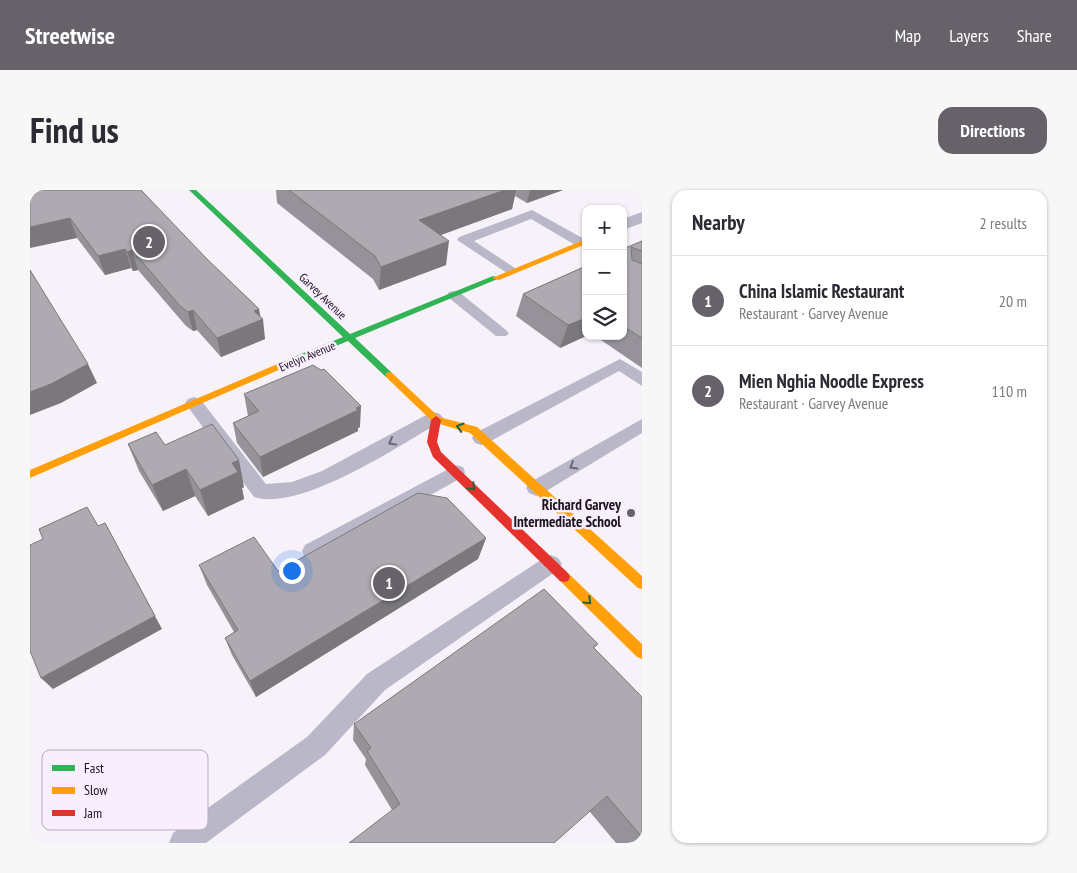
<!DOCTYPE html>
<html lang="en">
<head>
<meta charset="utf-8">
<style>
  body { margin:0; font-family:"PT Sans Narrow",sans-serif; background:#f7f7f7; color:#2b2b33 }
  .controls { position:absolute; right:15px; top:15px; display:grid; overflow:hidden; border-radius:10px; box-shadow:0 1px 4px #0004 }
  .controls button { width:45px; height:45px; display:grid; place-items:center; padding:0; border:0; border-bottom:1px solid #e1e1e2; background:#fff; color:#2b2b33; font:25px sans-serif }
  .you { position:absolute; left:261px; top:380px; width:18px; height:18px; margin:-12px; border:4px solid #fff; border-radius:50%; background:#1a73e8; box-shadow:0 0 0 8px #1a73e833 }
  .badge { display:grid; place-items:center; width:32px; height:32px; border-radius:50%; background:#67626a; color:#fff; font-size:16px; font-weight:700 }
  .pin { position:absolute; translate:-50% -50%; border:2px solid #fff; box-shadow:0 1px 5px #0006 }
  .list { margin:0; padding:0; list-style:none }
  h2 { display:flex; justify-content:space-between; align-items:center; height:65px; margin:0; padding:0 20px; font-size:21px }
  h2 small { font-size:16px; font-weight:400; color:#7c7c81 }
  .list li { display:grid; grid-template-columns:32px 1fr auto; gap:15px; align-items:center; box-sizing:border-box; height:90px; padding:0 20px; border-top:1px solid #e1e1e2 }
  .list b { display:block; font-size:19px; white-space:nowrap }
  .list p { margin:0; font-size:16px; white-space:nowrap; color:#7c7c81 }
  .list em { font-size:16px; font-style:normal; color:#7c7c81 }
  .icon { flex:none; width:28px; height:28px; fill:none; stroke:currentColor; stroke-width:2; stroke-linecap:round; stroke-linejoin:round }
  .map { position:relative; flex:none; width:612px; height:653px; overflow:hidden; border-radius:15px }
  header { display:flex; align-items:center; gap:30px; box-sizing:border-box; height:70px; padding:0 25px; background:#67626a; color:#fff }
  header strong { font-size:24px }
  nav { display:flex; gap:28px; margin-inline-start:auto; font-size:18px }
  .intro { display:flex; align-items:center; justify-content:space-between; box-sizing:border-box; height:120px; padding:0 30px }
  h1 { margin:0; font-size:35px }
  .button { padding:12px 22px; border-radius:15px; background:#67626a; color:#fff; font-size:18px; font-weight:700 }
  main { display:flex; gap:30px; padding:0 30px }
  aside { flex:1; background:#fff; border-radius:15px; box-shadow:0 1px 4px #0004 }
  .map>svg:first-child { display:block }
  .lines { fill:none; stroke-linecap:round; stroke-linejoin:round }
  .lane { fill:#bab8c8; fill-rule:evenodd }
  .street { fill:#bab8c8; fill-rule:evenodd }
  .fast { fill:#30b455; fill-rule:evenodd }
  .slow { fill:#ff9f0a; fill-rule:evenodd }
  .jam { fill:#e5322d; fill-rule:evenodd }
  .wall { fill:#969299 }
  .shaded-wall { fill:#7a777d }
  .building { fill:#afaab2; stroke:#7a777d }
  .oneway { stroke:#256439 }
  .oneway2 { stroke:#6a6672 }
  .poi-dot { fill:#67626a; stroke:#f8eefe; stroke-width:2 }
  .labels { text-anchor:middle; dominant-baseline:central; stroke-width:5; stroke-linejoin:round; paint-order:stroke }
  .far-street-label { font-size:12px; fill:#1a141d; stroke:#f8eefe }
  .poi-label { font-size:15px; font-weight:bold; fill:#1a141d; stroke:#f8eefe; text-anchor:end }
  .key { fill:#f8eefe; stroke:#b5adba; stroke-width:1 }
  .key-label { font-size:14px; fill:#1a141d }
</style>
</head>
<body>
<header>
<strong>Streetwise</strong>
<nav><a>Map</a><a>Layers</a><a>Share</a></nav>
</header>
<div class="intro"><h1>Find us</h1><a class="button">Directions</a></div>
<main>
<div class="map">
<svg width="612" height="653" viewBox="0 0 612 653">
  <rect width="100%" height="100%" fill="#f7f2fa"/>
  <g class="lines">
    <!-- lane -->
    <path class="lane" d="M 502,20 L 556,50 L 556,56 L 547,56 L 501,29 L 444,51 L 485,78 L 487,81 L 480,85 L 427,50 L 429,47 Z
      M 424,101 L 429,102 L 476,140 L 479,143 L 476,146 L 466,146 L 419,108 L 417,105 L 419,102 Z
      M 590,169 L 612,182 L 612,196 L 589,181 L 457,253 L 451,255 L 445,253 L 442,248 L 445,243 Z
      M 164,207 L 170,209 L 236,294 L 262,292 L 292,281 L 398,224 L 404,222 L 410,224 L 413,228 L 410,232 C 369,256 270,322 224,307 L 158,217 L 155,213 L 158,209 Z
      M 612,229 L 612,243 L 513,303 L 506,306 L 499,303 L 496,298 L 499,293 Z
      M 426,275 L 433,277 L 435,282 L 433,287 L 289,367 L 282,370 L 275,367 L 272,361 L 275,355 Z
      M 521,365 L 528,368 L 532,374 L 528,380 L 355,500 L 295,565 L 176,653 L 139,653 L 143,643 L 277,547 L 337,484 L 514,368 Z"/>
    <!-- street -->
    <path class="street" d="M 612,22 L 612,33 L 593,40 L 593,29 Z"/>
    <!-- fast -->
    <path class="fast" d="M 159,0 L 166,0 L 320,144 L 463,86 L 470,88 L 325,148 L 362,183 L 362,187 L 356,187 L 318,151 L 267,172 L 261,172 L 261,168 L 313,147 Z"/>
    <!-- slow -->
    <path class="slow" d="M 556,49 L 556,54 L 469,90 L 462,88 Z
      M 264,167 L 269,170 L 267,172 L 0,288 L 0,280 Z
      M 359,182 L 362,183 L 409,227 L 447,237 L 612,386 L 612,399 L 608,398 L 440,243 L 403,232 L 356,187 L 356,183 Z
      M 534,382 L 538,383 L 612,454 L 612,469 L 607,467 L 530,391 L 528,387 L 530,383 Z"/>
    <!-- jam -->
    <path class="jam" d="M 406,226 L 411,230 L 407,252 L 411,262 L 538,383 L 540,387 L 538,391 L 534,392 L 530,391 L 403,267 L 397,252 L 401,230 Z"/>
  </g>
  <!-- wall -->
  <path class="wall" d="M 0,0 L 177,69 L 229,119 L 235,149 L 191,167 L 167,140 L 163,141 L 156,136 L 108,80 L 103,81 L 101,78 L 75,85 L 47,48 Z
    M 246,0 L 533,0 L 497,13 L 485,6 L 482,19 L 411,45 L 416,75 L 349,100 L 343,89 L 247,13 Z
    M 612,51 L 612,178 L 565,146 L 593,146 L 593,59 Z
    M 556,76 L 556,146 L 530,158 L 486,126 L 493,104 Z
    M 214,204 L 330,237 L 328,238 L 328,241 L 233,287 L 207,253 L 203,233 L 218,226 Z
    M 98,254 L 135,255 L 214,297 L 212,298 L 214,309 L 178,326 L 165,306 L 133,321 L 109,281 Z
    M 456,348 L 448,369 L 226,507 L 202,465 L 195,448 L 204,442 L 177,395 L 169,375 L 248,381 Z
    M 568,454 L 564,458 L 612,507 L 612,653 L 586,653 L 560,622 L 362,620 L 335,575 L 336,569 L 323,550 L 324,534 Z"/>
  <!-- shaded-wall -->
  <path class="shaded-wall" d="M 475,0 L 486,0 L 482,19 L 386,54 L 389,30 Z
    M 500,0 L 533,0 L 497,13 Z
    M 40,28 L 47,48 L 0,58 L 0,37 Z
    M 419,51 L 416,75 L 349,100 L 351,77 Z
    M 95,59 L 101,78 L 75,85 L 68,66 Z
    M 102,60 L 108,80 L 103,81 L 97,62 Z
    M 229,119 L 230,130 L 233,129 L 235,149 L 191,167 L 187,148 L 224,121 Z
    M 163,120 L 167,140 L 163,141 L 158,122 Z
    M 556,128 L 556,146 L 530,158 L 538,135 Z
    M 58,174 L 67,193 L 31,213 L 0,225 L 0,202 Z
    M 331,216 L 330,237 L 328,238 L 328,241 L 233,287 L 230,267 Z
    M 209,270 L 214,297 L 212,298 L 214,309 L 178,326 L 170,300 L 202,273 Z
    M 156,279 L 165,306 L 133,321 L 122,295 Z
    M 75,333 L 132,439 L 23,499 L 11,488 Z
    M 456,348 L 448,369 L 226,507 L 220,491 Z"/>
  <!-- building -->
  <path class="building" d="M 0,0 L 111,0 L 177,69 L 229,119 L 224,121 L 233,129 L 187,148 L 163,120 L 158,122 L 151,117 L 102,60 L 97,62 L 95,59 L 68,66 L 40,28 L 0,37 Z
    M 259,0 L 475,0 L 389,30 L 419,51 L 351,77 L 345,66 Z
    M 612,51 L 612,61 L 601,57 L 602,70 L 612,74 L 612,148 L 593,136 L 593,59 Z
    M 556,76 L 556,128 L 538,135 L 493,104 Z
    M 0,80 L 58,174 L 21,194 L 0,202 Z
    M 283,175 L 291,180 L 294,179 L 331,216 L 326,218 L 328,220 L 230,267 L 203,233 L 229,221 L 214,204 Z
    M 182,234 L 209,270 L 202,273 L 208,282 L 170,300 L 156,279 L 122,295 L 98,254 L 126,242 L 135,255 Z
    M 388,303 L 417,308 L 456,348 L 220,491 L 195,448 L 208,440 L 169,375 L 224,347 L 248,381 Z
    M 57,317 L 68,336 L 75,333 L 125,426 L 11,488 L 0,461 L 0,355 L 13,349 L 9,339 Z
    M 514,399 L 568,454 L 563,457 L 612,507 L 612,647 L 577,606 L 524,653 L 319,653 L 370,614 L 337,561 L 341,558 L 324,534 Z"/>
  <!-- one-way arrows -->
  <defs><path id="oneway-chevron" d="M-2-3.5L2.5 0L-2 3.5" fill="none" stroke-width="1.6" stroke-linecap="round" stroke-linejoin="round" transform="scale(1.25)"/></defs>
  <g class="oneway">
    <use href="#oneway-chevron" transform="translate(430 237) rotate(-164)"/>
    <use href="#oneway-chevron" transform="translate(442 297) rotate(44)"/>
    <use href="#oneway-chevron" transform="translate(558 411) rotate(44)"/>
  </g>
  <g class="oneway2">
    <use href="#oneway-chevron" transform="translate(362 252) rotate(151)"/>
    <use href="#oneway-chevron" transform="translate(543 276) rotate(150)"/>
  </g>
  <!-- markers -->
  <circle class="poi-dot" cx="601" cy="323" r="5"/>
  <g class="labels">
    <!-- far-street labels -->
    <g class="far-street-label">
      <text transform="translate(293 106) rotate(44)">Garvey Avenue</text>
      <text transform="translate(277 166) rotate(-23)">Evelyn Avenue</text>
    </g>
    <!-- poi labels -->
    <g class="poi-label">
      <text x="591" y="314">Richard Garvey<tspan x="591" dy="17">Intermediate School</tspan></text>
    </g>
  </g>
  <!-- legend -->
  <rect x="12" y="560" width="166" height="80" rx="8" class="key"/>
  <rect x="22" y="575" width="23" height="6" fill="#30b455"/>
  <rect x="22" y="597" width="23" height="7" fill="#ff9f0a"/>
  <rect x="22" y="620" width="23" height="6" fill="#e5322d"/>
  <g class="key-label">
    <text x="54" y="583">Fast</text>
    <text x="54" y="605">Slow</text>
    <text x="54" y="628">Jam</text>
  </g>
</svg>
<div class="controls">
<button>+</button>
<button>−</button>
<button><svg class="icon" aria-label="layers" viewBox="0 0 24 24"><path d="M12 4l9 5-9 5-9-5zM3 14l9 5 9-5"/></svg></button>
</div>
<div class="you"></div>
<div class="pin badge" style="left:359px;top:393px">1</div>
<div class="pin badge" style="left:119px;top:52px">2</div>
</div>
<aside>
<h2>Nearby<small>2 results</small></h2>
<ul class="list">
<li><span class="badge">1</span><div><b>China Islamic Restaurant</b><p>Restaurant · Garvey Avenue</p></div><em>20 m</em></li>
<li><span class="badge">2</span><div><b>Mien Nghia Noodle Express</b><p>Restaurant · Garvey Avenue</p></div><em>110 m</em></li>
</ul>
</aside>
</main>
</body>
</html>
